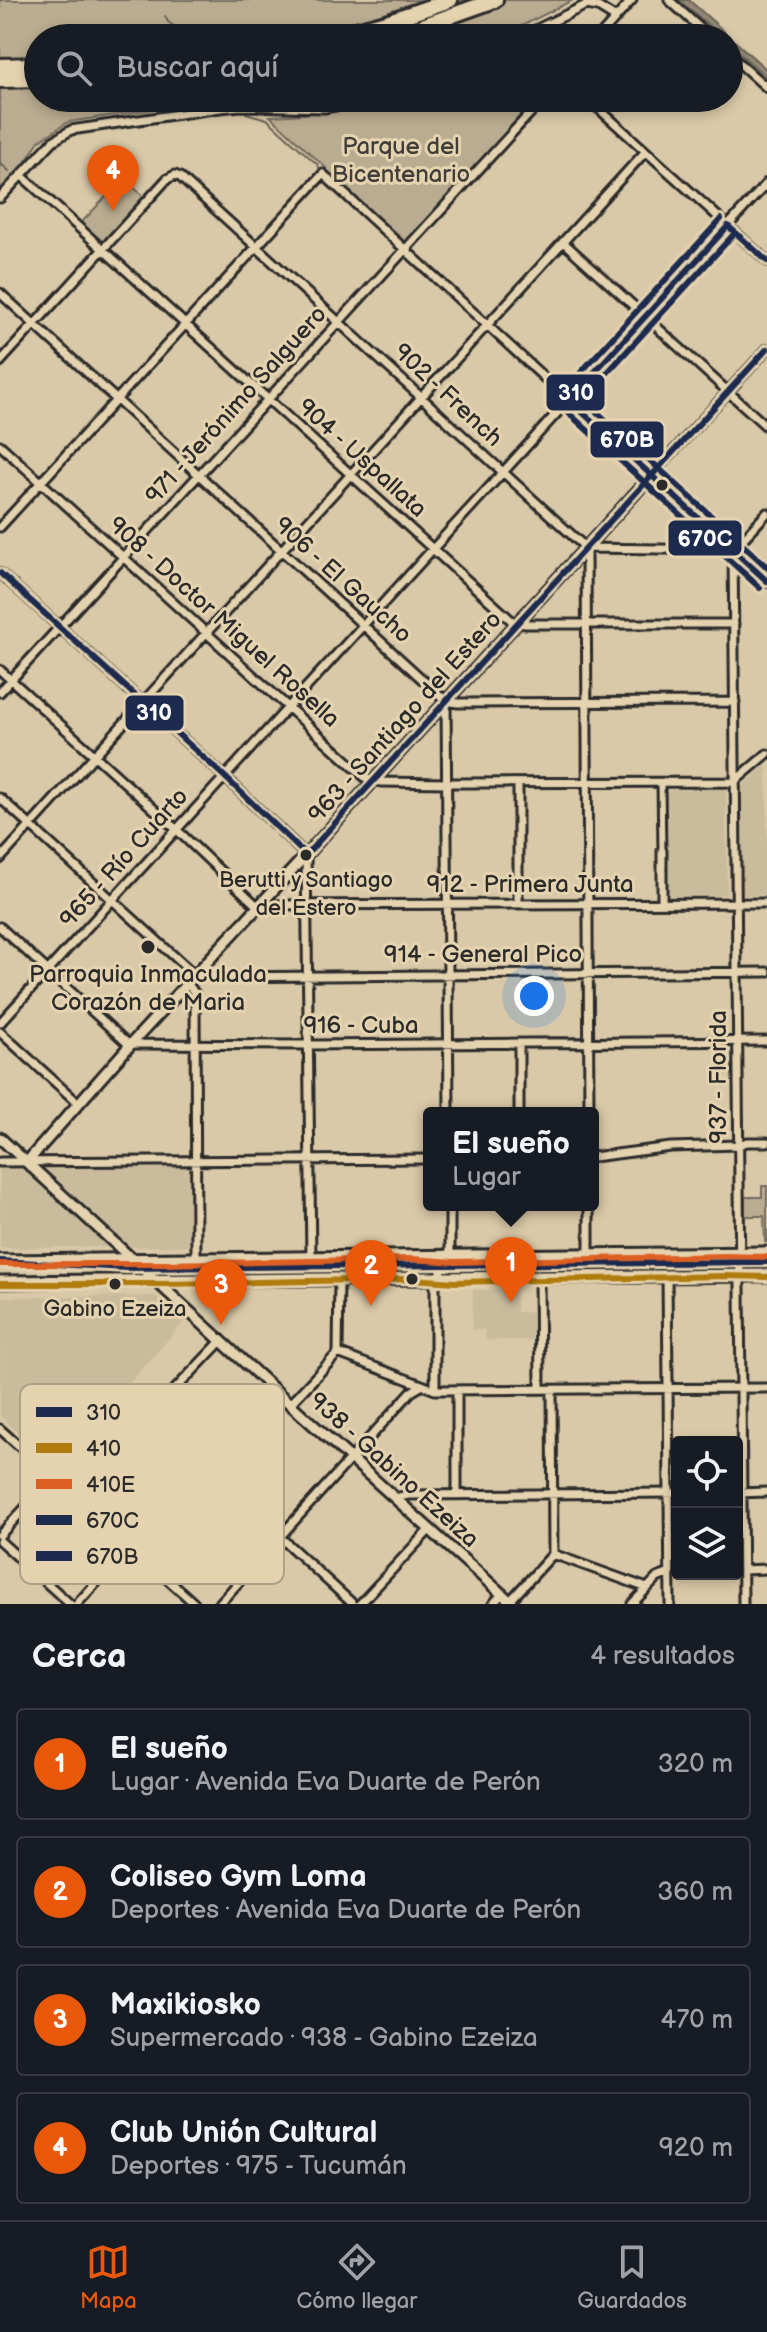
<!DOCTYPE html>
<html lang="es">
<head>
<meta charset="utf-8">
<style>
  body { margin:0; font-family:"Balsamiq Sans",sans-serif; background:#242831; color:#f1f3f6 }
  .controls { position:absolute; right:24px; bottom:24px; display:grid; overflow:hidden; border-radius:8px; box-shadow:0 4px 12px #0003 }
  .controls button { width:72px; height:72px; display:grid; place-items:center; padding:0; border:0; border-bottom:2px solid #363941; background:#171b24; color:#f1f3f6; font:40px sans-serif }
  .you { position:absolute; left:534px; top:996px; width:28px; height:28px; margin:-20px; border:6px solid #fff; border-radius:50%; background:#1a73e8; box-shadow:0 0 0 12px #1a73e833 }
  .badge { display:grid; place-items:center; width:52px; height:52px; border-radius:50%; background:#ea580c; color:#fff; font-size:26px; font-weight:700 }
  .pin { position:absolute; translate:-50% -66px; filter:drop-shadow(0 2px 4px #0008) }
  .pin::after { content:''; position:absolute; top:42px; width:28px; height:24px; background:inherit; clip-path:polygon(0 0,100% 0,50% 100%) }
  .popup { position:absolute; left:423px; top:1107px; width:176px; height:104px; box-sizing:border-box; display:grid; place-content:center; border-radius:8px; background:#171b24; filter:drop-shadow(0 2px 6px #0005); font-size:26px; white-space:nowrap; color:#9ea1a6 }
  .popup b { font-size:30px; color:#f1f3f6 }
  .popup::after { content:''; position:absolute; left:50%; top:100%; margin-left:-16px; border:16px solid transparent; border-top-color:#171b24 }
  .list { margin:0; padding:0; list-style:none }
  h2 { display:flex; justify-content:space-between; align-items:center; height:104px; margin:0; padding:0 32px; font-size:34px }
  h2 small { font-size:26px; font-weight:400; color:#9ea1a6 }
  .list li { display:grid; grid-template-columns:52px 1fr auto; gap:24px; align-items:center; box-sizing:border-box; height:112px; margin:0 16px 16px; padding:0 16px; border:2px solid #363941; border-radius:8px }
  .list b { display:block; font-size:30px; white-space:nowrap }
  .list p { margin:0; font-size:26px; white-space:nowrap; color:#9ea1a6 }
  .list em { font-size:26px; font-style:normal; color:#9ea1a6 }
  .icon { flex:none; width:44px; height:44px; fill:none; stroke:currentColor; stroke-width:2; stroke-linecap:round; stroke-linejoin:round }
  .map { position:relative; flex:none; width:767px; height:1604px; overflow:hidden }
  .search { position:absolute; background:#171b24; box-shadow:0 4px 12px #0003; left:24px; right:24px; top:24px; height:88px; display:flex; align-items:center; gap:20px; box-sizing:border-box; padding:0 28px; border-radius:44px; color:#9ea1a6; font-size:30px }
  .sheet { height:616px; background:#171b24 }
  nav { display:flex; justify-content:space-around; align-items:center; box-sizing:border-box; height:112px; border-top:2px solid #363941; background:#171b24; font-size:22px; color:#9ea1a6 }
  nav a { display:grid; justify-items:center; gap:4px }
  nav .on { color:#ea580c }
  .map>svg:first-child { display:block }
  .built { fill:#cabb9d }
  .green { fill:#baac90; stroke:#726c5e; stroke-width:2 }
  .water { fill:#928875; stroke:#696357; stroke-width:2 }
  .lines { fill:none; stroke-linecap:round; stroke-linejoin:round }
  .stream { stroke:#696357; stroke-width:2 }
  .pedestrian-casing { stroke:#2b2b2b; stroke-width:11 }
  .minor-casing { stroke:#2b2b2b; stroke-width:13 }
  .tertiary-casing { stroke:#2b2b2b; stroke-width:15 }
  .primary-casing { stroke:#2b2b2b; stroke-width:17 }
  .motorway-casing { stroke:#2b2b2b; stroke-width:20 }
  .pedestrian { stroke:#e5d3b0; stroke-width:5 }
  .minor { stroke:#e5d3b0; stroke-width:7 }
  .tertiary { stroke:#e5d3b0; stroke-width:9 }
  .primary { stroke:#e5d3b0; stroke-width:11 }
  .motorway { stroke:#e5d3b0; stroke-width:14 }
  .bus-1-casing { stroke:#e5d3b0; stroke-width:12 }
  .bus-2-casing { stroke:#e5d3b0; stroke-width:12 }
  .bus-3-casing { stroke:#e5d3b0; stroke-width:12 }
  .bus-4-casing { stroke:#e5d3b0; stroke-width:12 }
  .bus-5-casing { stroke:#e5d3b0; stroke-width:12 }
  .bus-1 { stroke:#1d2b4f; stroke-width:6 }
  .bus-2 { stroke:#b07b0f; stroke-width:6 }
  .bus-3 { stroke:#de5f23; stroke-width:6 }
  .bus-4 { stroke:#1d2b4f; stroke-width:6 }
  .bus-5 { stroke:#1d2b4f; stroke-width:6 }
  .bus-dot { fill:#2b2b2b; stroke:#e5d3b0; stroke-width:3 }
  .labels { text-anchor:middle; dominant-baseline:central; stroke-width:6; stroke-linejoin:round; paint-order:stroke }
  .bus-label { font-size:22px; fill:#2b2b2b; stroke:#e5d3b0 }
  .park-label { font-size:24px; fill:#403e3a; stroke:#e5d3b0 }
  .street-label { font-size:24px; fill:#2b2b2b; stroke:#e5d3b0 }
  .poi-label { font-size:24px; fill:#2b2b2b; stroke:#e5d3b0 }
  .key { fill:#e5d3b0; stroke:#ada188; stroke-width:2 }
  .key-label { font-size:22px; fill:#2b2b2b }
  .line-badge { stroke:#e5d3b0; stroke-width:3 }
  .badge-label { font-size:22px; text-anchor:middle; font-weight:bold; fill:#fff }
</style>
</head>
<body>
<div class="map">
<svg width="767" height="1604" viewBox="0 0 767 1604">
  <rect width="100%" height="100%" fill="#dac9a8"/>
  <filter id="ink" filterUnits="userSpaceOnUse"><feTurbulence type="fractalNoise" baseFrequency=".0125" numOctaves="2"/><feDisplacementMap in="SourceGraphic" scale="16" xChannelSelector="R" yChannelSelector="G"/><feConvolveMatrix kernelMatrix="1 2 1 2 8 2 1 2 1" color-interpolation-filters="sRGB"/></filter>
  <g filter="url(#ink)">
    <!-- built -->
    <path class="built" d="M 767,764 L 767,895 L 744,895 L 742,892 L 741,789 L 745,783 Z
      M 723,789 L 726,792 L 727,893 L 724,895 L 671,896 L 668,893 L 667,793 L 669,790 Z
      M 0,1167 L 184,1167 L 189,1171 L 189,1246 L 0,1248 Z
      M 473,1290 L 516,1290 L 516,1312 L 532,1312 L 532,1340 L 485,1340 L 485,1330 L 472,1330 Z
      M 155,1296 L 184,1322 L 119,1394 L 157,1429 L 92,1500 L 0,1416 L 0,1297 Z"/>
    <!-- green -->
    <path class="green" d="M 0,0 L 573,0 L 498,38 L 38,38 L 38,98 L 228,98 L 68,122 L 39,141 L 19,172 L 0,192 Z
      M 402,98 L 539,98 L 404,245 L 324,173 L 326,168 L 270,116 C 315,114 358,109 402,98 Z
      M 124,178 L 145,198 L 102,244 L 80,224 Z
      M 762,1186 L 767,1186 L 767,1242 L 765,1242 L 764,1216 L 745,1216 L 745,1197 L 762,1197 Z"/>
    <!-- water -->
    <path class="water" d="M 679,0 L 689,0 L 767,70 L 767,78 L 729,44 L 729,38 L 723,38 Z"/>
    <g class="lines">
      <!-- stream -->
      <path class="stream" d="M 165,16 L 168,22 L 191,38
        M 246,113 L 267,119 L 318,165 L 320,171
        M 0,163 L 9,171"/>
      <defs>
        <path id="pedestrian" d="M 661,783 L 662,851"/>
        <path id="minor" d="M 669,0 L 711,38
          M 519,38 L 586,5 L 598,7 L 616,18
          M 598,38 L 632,0
          M 729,54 L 767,88
          M 587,98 L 767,261
          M 21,175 L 512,621 L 525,624 L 734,624
          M 0,198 L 53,141 L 71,130 L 220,108 L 241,106 L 324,108 L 384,98
          M 563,242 L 767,427
          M 0,293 L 446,701 L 458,703 L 735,702
          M 0,362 L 167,179 L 175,175 L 180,177 L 586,548 L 733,550
          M 0,445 L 367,779 L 381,782 L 447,783 L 732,782 L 735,781 L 767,754
          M 0,527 L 323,174 L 651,476 L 767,349
          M 586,548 L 589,1113
          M 733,550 L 743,1604
          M 733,550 L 767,513
          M 0,573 L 225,777 L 306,855 L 311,1259
          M 0,670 L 177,830 L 254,903 L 260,905 L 767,903
          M 0,692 L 544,98
          M 446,701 L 449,1113
          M 518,783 L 518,904
          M 0,798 L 196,976
          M 662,851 L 662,903
          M 0,859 L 645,152
          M 0,927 L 126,1042 L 131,1044 L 309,1045 L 767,1041
          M 200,971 L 211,977 L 767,972
          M 188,984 L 195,994 L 196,1259
          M 0,1023 L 767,183
          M 0,1032 L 78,1103
          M 519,1044 L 519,1113
          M 593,1157 L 671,1147 L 739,1145 L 747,1142 L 767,1142
          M 0,1162 L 429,1159
          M 589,1256 L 589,1205
          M 667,1275 L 670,1604
          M 539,1277 L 540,1389
          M 338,1353 L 435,1390 L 767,1388
          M 435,1390 L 435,1287 L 450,1250 L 450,1205
          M 457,1390 L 457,1495
          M 123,1393 L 353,1604
          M 290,1404 L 338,1353 L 339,1279
          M 149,1417 L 221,1341
          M 0,1429 L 195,1604
          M 737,1493 L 767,1492
          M 395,1498 L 408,1495 L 677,1493
          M 0,1535 L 53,1478
          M 0,1541 L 70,1604
          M 553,1554 L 647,1588
          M 743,1570 L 767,1569
          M 510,1601 L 553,1554 L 552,1390
          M 77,1604 L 273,1388
          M 219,1604 L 411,1392 L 421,1386
          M 360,1604 L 430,1529
          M 493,1604 L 502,1594
          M 632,1604 L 657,1578 L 670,1573"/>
        <path id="tertiary" d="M 0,1138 L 290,1404 L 513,1604
          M 27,1162 L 131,1044 L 306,855 L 651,476 L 767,581"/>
        <path id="primary" d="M 0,1261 L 767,1253
          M 0,1282 L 767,1275"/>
        <path id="motorway" d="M 327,38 L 386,22 L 450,0
          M 389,38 L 495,0
          M 0,66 L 38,65
          M 0,80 L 38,79"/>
      </defs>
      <!-- pedestrian casing -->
      <use href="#pedestrian" class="pedestrian-casing"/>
      <!-- minor casing -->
      <use href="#minor" class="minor-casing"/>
      <!-- tertiary casing -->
      <use href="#tertiary" class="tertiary-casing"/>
      <!-- primary casing -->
      <use href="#primary" class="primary-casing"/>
      <!-- motorway casing -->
      <use href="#motorway" class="motorway-casing"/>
      <!-- pedestrian -->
      <use href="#pedestrian" class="pedestrian"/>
      <!-- minor -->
      <use href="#minor" class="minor"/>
      <!-- tertiary -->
      <use href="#tertiary" class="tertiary"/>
      <!-- primary -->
      <use href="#primary" class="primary"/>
      <!-- motorway -->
      <use href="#motorway" class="motorway"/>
      <defs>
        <path id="bus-1" d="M 767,261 L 728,226 L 569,400 L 767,581
          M 0,573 L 225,777 L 306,855
          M 306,855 L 767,349
          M 0,1261 L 127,1268 L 767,1262"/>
        <path id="bus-2" d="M 0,1284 L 163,1284 L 412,1279 L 455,1282 L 725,1276 L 767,1277"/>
        <path id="bus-3" d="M 0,1264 L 163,1264 L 412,1259 L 455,1262 L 725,1256 L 767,1257"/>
        <path id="bus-4" d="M 562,407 L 760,588
          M 576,407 L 735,233"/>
        <path id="bus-5" d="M 562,393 L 721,219
          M 576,393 L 767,567"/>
      </defs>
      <!-- bus-1 casing -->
      <use href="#bus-1" class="bus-1-casing"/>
      <!-- bus-2 casing -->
      <use href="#bus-2" class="bus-2-casing"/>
      <!-- bus-3 casing -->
      <use href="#bus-3" class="bus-3-casing"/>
      <!-- bus-4 casing -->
      <use href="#bus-4" class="bus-4-casing"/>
      <!-- bus-5 casing -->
      <use href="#bus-5" class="bus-5-casing"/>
      <!-- bus-1 -->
      <use href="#bus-1" class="bus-1"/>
      <!-- bus-2 -->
      <use href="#bus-2" class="bus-2"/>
      <!-- bus-3 -->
      <use href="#bus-3" class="bus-3"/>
      <!-- bus-4 -->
      <use href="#bus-4" class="bus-4"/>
      <!-- bus-5 -->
      <use href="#bus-5" class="bus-5"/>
    </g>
  </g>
  <!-- markers -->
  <g class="bus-dot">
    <circle cx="662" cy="485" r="7"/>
    <circle cx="306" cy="855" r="7"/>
    <circle cx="148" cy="947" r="8"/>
    <circle cx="412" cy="1279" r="7"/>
    <circle cx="115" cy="1284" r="7"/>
  </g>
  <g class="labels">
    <!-- bus labels -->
    <g class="bus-label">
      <text x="306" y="880">Berutti y Santiago<tspan x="306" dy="28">del Estero</tspan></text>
      <text x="115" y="1309">Gabino Ezeiza</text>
    </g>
    <!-- park labels -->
    <g class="park-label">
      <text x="401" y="146">Parque del<tspan x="401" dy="28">Bicentenario</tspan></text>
    </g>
    <!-- street labels -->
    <g class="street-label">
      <text transform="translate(448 395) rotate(43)">902 - French</text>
      <text transform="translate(236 405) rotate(-48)">971 - Jerónimo Salguero</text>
      <text transform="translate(362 458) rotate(42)">904 - Uspallata</text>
      <text transform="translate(343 580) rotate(42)">906 - El Gaucho</text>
      <text transform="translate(224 622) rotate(42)">908 - Doctor Miguel Rosella</text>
      <text transform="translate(405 717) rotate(-48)">963 - Santiago del Estero</text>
      <text transform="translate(124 858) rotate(-48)">965 - Río Cuarto</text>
      <text x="530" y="884">912 - Primera Junta</text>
      <text x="483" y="954">914 - General Pico</text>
      <text x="361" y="1025">916 - Cuba</text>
      <text transform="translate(718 1077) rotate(-90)">937 - Florida</text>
      <text transform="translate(394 1470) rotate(42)">938 - Gabino Ezeiza</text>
    </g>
    <!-- poi labels -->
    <g class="poi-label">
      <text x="148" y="974">Parroquia Inmaculada<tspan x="148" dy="28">Corazón de Maria</tspan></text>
    </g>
  </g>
  <!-- legend -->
  <rect x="20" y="1384" width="264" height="200" rx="12" class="key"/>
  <rect x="36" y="1407" width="36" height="10" fill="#1d2b4f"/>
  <rect x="36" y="1443" width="36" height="10" fill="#b07b0f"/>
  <rect x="36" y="1479" width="36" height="10" fill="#de5f23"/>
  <rect x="36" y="1515" width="36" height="10" fill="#1d2b4f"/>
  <rect x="36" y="1551" width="36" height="10" fill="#1d2b4f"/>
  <g class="key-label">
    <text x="86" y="1420">310</text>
    <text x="86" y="1456">410</text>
    <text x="86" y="1492">410E</text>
    <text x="86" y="1528">670C</text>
    <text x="86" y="1564">670B</text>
  </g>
  <g class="line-badge">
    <rect x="545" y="373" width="61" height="39" rx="8" fill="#1d2b4f"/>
    <rect x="589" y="420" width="76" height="39" rx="8" fill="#1d2b4f"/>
    <rect x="667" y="519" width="76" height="38" rx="8" fill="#1d2b4f"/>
    <rect x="124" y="694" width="61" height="38" rx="8" fill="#1d2b4f"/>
  </g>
  <g class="badge-label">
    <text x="576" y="400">310</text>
    <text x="627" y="447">670B</text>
    <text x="705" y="546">670C</text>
    <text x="154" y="720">310</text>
  </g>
</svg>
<div class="controls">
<button><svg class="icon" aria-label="locate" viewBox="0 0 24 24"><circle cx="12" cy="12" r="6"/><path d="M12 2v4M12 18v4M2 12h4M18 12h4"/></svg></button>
<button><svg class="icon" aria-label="layers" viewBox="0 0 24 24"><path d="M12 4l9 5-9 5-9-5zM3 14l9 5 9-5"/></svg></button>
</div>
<div class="you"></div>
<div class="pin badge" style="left:511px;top:1303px">1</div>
<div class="popup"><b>El sueño</b>Lugar</div>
<div class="pin badge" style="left:371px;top:1306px">2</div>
<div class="pin badge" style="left:221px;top:1325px">3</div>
<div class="pin badge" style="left:113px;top:211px">4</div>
<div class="search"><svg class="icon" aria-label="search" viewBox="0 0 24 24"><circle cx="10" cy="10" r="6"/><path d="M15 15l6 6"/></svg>Buscar aquí</div>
</div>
<section class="sheet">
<h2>Cerca<small>4 resultados</small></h2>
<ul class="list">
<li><span class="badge">1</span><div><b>El sueño</b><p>Lugar · Avenida Eva Duarte de Perón</p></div><em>320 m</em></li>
<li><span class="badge">2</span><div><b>Coliseo Gym Loma</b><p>Deportes · Avenida Eva Duarte de Perón</p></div><em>360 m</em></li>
<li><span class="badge">3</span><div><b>Maxikiosko</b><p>Supermercado · 938 - Gabino Ezeiza</p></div><em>470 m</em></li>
<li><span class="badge">4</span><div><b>Club Unión Cultural</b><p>Deportes · 975 - Tucumán</p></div><em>920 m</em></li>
</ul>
</section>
<nav>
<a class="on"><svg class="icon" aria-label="map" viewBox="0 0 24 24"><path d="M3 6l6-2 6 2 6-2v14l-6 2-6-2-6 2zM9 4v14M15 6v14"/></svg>Mapa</a>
<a><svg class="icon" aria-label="directions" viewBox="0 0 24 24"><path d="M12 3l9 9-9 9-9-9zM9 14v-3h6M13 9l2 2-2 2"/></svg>Cómo llegar</a>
<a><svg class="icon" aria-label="saved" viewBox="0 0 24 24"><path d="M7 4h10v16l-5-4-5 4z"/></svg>Guardados</a>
</nav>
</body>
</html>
